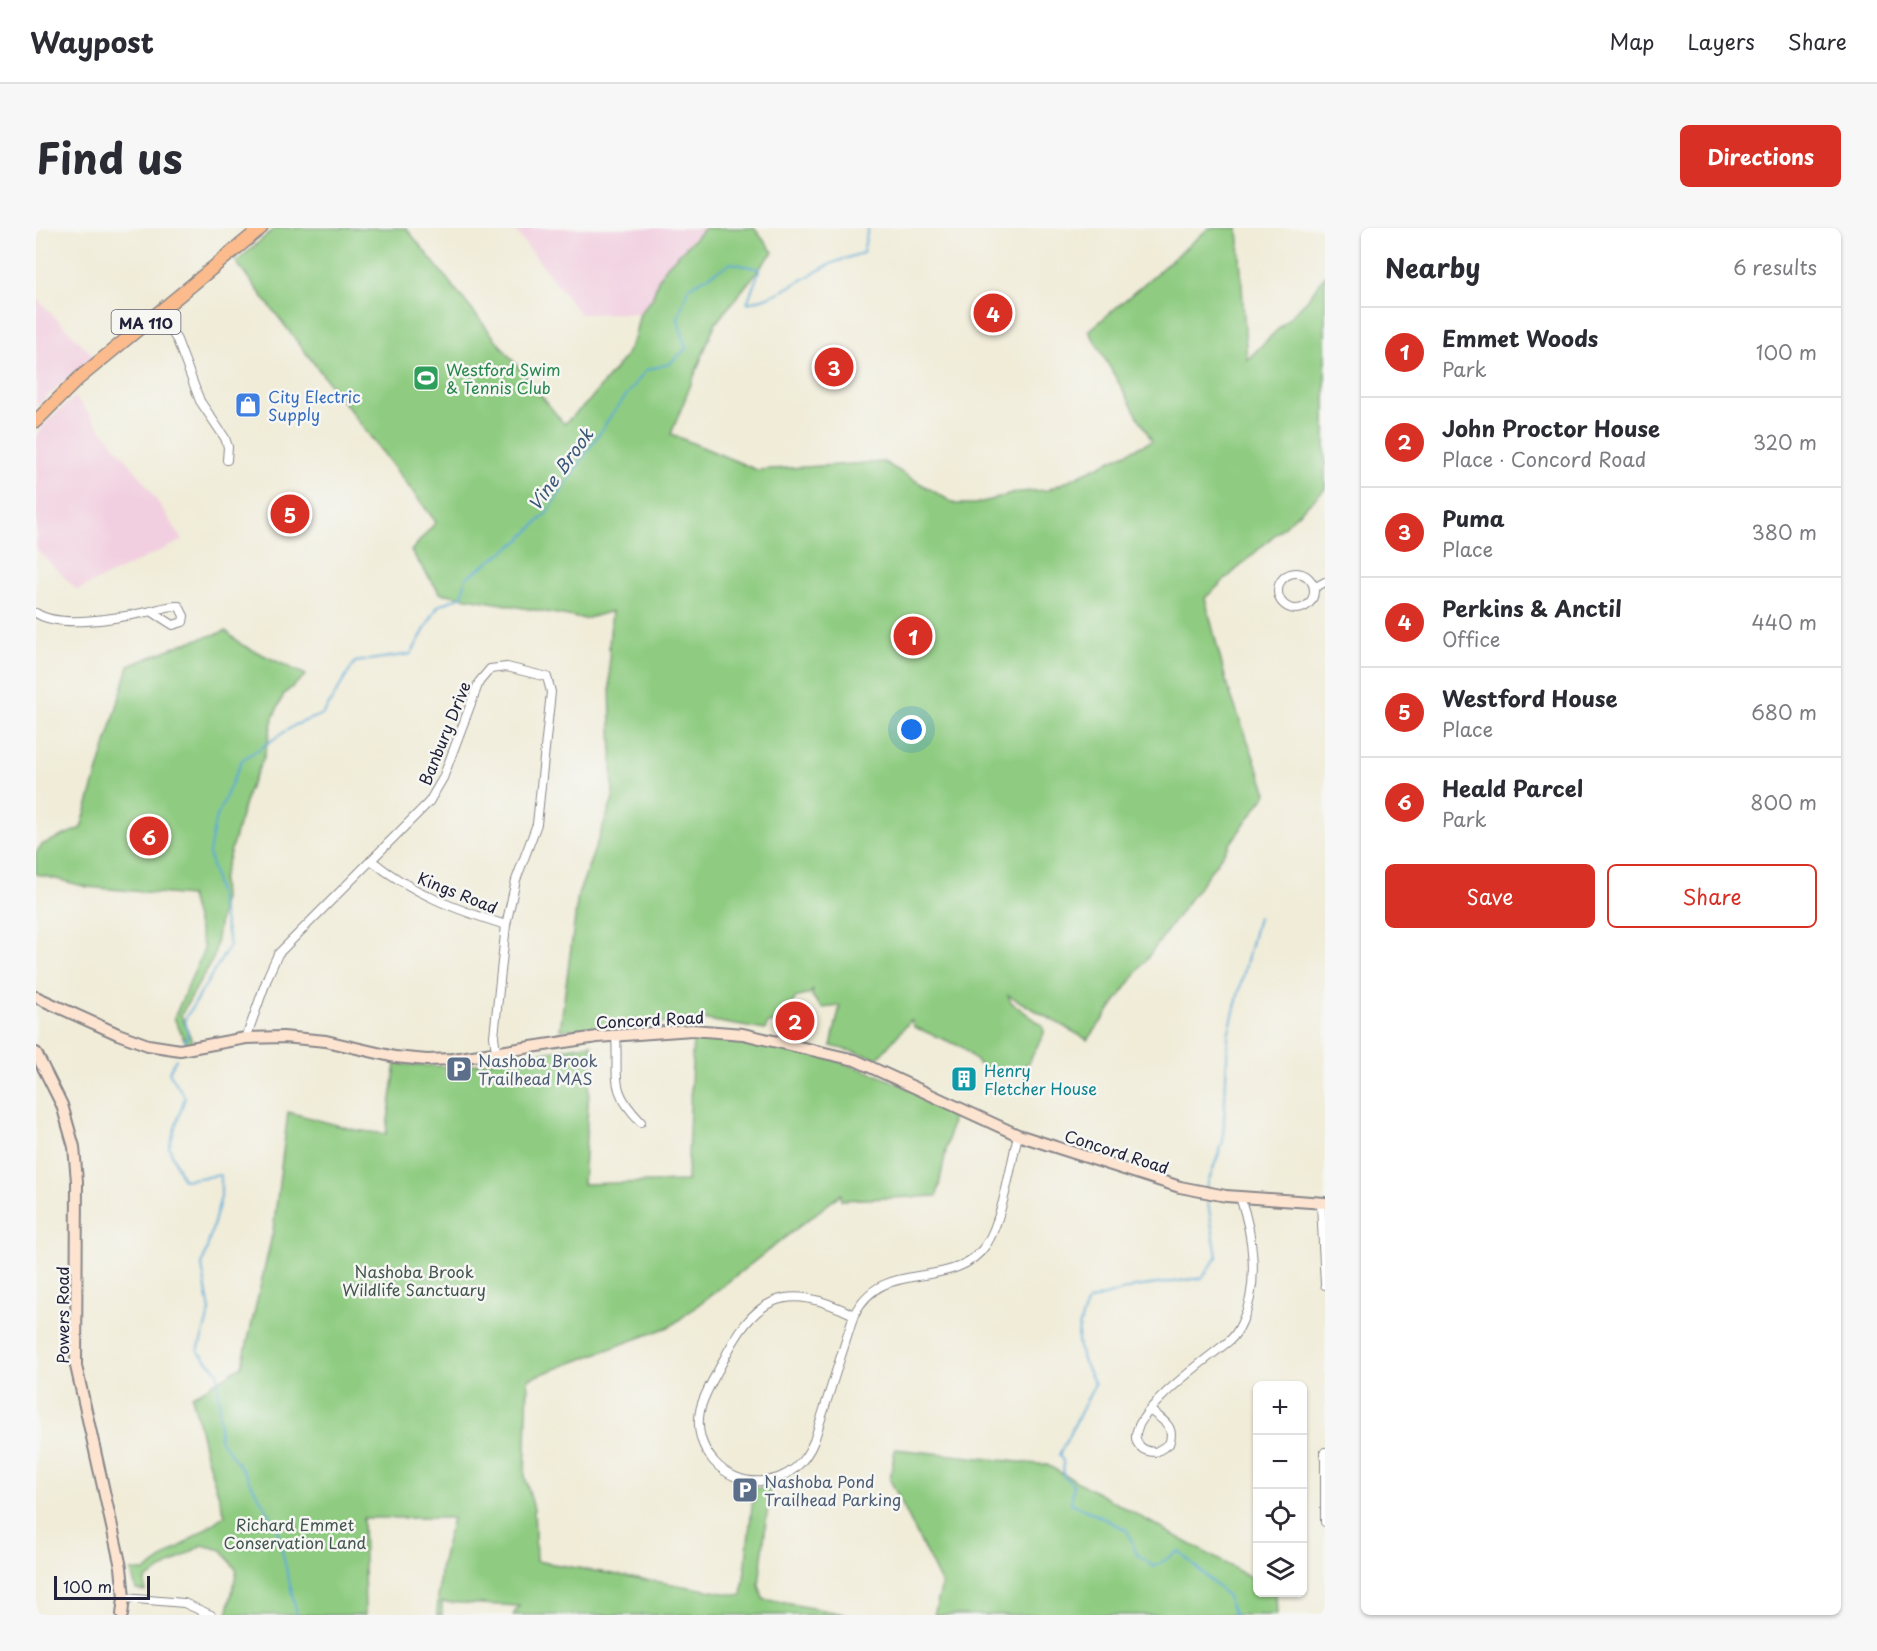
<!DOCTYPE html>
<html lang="en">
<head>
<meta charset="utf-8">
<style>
  body { margin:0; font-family:"Playpen Sans",sans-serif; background:#f7f7f7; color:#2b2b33 }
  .controls { position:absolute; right:18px; bottom:18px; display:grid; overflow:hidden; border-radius:9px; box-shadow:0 2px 4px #0004 }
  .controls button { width:54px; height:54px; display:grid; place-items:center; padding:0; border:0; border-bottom:2px solid #e1e1e2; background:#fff; color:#2b2b33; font:30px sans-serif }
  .scale { position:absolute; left:18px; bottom:15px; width:96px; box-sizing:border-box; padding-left:6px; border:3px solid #22223b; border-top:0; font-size:16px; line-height:21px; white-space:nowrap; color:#22223b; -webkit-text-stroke:4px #f6f6f2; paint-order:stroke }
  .you { position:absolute; left:876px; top:502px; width:21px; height:21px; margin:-15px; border:4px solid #fff; border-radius:50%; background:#1a73e8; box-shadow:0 0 0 9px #1a73e833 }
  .badge { display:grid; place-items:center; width:39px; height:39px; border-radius:50%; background:#d93025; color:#fff; font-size:20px; font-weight:700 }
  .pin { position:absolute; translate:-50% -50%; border:3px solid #fff; box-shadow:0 2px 6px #0006 }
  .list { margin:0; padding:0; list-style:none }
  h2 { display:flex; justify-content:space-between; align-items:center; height:78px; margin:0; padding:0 24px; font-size:26px }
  h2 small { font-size:20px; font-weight:400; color:#7c7c81 }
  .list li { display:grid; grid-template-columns:39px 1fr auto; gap:18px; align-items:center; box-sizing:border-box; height:90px; padding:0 24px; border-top:2px solid #e1e1e2 }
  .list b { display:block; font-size:22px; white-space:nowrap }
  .list p { margin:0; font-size:20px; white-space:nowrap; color:#7c7c81 }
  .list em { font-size:20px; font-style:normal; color:#7c7c81 }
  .actions { display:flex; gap:12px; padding:18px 24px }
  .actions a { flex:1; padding:14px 0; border:2px solid #d93025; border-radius:9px; text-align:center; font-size:21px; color:#d93025 }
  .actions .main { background:#d93025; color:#fff }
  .icon { flex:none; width:33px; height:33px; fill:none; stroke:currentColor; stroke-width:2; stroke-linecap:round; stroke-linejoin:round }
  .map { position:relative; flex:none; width:1289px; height:1387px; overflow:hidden; border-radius:9px }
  header { display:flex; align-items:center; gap:36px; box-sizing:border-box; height:84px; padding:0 30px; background:#fff; border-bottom:2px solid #e1e1e2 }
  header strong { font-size:28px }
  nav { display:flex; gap:33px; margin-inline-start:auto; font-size:21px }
  .intro { display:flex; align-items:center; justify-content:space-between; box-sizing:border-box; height:144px; padding:0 36px }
  h1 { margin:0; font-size:42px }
  .button { padding:15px 27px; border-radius:9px; background:#d93025; color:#fff; font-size:21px; font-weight:700 }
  main { display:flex; gap:36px; padding:0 36px }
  aside { flex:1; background:#fff; border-radius:9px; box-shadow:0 2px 4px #0004 }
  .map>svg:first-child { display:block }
  .built { fill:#f2cfe0 }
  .green { fill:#8fcc81; stroke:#58775e; stroke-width:1.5 }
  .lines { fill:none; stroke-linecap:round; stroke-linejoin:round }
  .stream { stroke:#5daad6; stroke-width:2 }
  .minor-casing { stroke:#89878a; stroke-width:10 }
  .secondary-casing { stroke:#89878a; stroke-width:14 }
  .primary-casing { stroke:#89878a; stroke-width:15 }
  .minor { stroke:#fff; stroke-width:8 }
  .secondary { stroke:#fde4d1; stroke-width:10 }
  .primary { stroke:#fbbb8c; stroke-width:12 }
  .labels { text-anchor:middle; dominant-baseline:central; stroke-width:5; stroke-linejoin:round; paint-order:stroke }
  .shield { fill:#f6f6f2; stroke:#626272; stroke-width:1.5 }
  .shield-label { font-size:15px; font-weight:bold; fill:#22223b }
  .leisure-label { font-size:16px; fill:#27864d; stroke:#f6f6f2; text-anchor:start }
  .shop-label { font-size:16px; fill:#366cbe; stroke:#f6f6f2; text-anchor:start }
  .street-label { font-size:16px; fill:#22223b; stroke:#f6f6f2 }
  .service-label { font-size:16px; fill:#4e5e75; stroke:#f6f6f2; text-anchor:start }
  .culture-label { font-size:16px; fill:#0d838f; stroke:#f6f6f2; text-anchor:start }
  .park-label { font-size:16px; fill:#435550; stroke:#f6f6f2 }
  .water-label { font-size:18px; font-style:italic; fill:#3a5879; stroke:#f6f6f2 }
</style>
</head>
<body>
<header>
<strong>Waypost</strong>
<nav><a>Map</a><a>Layers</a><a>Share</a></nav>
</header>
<div class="intro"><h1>Find us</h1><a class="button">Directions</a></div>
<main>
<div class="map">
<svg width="1289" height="1387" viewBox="0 0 1289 1387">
  <rect width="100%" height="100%" fill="#f6f6f2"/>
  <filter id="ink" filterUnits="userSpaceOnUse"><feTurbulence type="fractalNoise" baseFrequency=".0167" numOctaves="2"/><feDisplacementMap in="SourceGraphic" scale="12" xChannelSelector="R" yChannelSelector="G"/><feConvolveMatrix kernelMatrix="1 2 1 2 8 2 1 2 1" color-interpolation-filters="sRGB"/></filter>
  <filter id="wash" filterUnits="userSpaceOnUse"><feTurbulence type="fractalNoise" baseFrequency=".008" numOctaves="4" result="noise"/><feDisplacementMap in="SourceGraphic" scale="24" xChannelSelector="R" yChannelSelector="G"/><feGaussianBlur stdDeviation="1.35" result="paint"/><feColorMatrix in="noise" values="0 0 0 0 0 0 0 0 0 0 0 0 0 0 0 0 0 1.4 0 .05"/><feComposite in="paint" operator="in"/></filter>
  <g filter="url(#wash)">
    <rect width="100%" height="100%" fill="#f0ecd8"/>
    <!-- built -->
    <path class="built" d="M 477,0 L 669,0 L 656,11 L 622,52 L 616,71 L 604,85 L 544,86 Z
      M 0,70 L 59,129 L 28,153 L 0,179 Z
      M 39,169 L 105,249 L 147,312 L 41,362 L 0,321 L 0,208 L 10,194 Z"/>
    <!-- green -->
    <path class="green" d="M 239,0 L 370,0 L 528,196 L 553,173 L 588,130 L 598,111 L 604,85 L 616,71 L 622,52 L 631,38 L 669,0 L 718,0 L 737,24 L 679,96 L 635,206 L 721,242 L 848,234 L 919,276 L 939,276 L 983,264 L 1012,262 L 1116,213 L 1053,103 L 1173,0 L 1202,0 L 1211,132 L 1271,72 L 1289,47 L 1289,261 L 1169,370 L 1191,457 L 1231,565 L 1052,812 L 972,767 L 975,774 L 1007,798 L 1008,805 L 992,836 L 973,845 L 946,839 L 926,819 L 878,799 L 875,792 L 842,830 L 795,818 L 804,778 L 786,780 L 776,768 L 777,762 L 773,766 L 759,770 L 749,794 L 732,795 L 729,802 L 671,792 L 524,802 L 542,667 L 577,571 L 573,418 L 576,383 L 549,391 L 404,365 L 375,323 L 400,294 L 200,34 Z
      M 190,403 L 206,417 L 270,447 L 248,466 L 237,490 L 228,529 L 212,564 L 186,652 L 187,671 L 178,729 L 145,787 L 157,815 L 150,815 L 138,790 L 168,721 L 154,668 L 51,659 L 0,646 L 0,624 L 7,616 L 45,600 L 93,438 L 146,416 Z
      M 657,809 C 723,808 815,833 874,861 C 889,868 903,879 917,887 L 901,968 L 805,972 L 805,966 L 635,1098 L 492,1151 L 489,1249 L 498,1281 L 500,1333 L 706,1368 L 718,1260 L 734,1260 L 723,1357 L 727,1371 L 814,1387 L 477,1387 L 483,1378 L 406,1374 L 406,1387 L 401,1387 L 404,1342 L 416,1290 L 327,1290 L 329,1387 L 191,1387 L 201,1343 L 186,1322 L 166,1317 L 109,1352 L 109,1363 L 100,1362 L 95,1343 L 109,1343 L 189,1287 L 171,1231 L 156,1168 L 206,1138 L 237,1003 L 252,884 L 319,902 L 350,906 L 360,836 L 422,839 L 556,816 L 547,956 L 651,953 Z
      M 859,1221 L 1011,1237 L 1221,1353 L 1222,1364 L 1240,1365 L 1241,1387 L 898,1387 L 906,1357 L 854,1252 Z"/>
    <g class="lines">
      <!-- stream -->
      <path class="stream" d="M 149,813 L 152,807 L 149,791 L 194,717 L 173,625 L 179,593 L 206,532 L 259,497 L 287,486 L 319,434 L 375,426 L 402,378 L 426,368 L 430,350 L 484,312 L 511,285 L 574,189 L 610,142 L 633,136 L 650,121 L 642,91 L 652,60 L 695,35 L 724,41 L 711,75 C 744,68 762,53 791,38 C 802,32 815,29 827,25 L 832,0
        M 140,831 L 133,844 L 149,869 L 133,919 L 147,952 L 185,947 L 185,969 L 166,1038 L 174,1083 L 162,1123 L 182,1144 L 184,1211 L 210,1247 L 240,1297 L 261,1387
        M 1170,960 L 1187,914 L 1192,807 L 1222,689
        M 1171,969 L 1181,1029 L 1166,1050 L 1099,1059 L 1052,1073 C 1036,1113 1040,1119 1059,1156 L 1023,1227 L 1027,1233 L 1028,1249 L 1038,1257 L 1035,1275 L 1091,1302 L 1101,1326 L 1118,1339 L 1143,1323 L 1190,1367 L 1199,1387"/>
    </g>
  </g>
  <g filter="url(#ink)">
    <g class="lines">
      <defs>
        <path id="minor" d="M 123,84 L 141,112 L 164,173 L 189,210 L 192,219 L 191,232
          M1242 363a18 18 0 1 1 36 0a18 18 0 1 1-36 0Z
          M 1278,360 L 1289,354
          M 0,385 C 24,401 82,390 111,384 C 121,382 132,377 143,378 L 148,388 L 147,394 L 137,397 L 115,383
          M 335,632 C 375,665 421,682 470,697
          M 580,807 C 583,851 572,860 605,894
          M 210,810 L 232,748 L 242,726 L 393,574 L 407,550 L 443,454 L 454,441 L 471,439 L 511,449 L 515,464 L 501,596 L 480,652 L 470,697 L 458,808 L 460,824
          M 1285,975 L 1289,1057
          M 818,1087 C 748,1052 718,1069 685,1137 C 678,1151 667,1167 664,1183 C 656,1221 689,1257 727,1253 C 752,1251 769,1235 778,1213 L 818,1087 C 847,1027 915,1066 950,1017 C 966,993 975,936 982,907
          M 1115,1183 C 1127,1192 1140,1199 1133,1216 L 1120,1224 C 1112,1224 1105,1222 1101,1214 C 1089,1188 1175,1128 1193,1113 C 1199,1108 1203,1101 1206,1094 C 1224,1057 1217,1006 1204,969
          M 1289,1224 L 1289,1294
          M 88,1370 L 148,1375 L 175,1387"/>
        <path id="secondary" d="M 0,769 L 82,806 L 112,817 L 144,822 L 210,810 L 247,809 L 290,813 L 359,829 L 391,832 L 417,831 L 561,809 L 656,802 L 707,806 L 819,832 L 982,907 L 1144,959 L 1190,968 L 1289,975
          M 0,825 L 26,877 L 38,919 L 41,953 L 40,1138 L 85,1339 L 88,1370 L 86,1387"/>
        <path id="primary" d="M 0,193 L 42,151 L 225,0"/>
      </defs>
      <!-- minor casing -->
      <use href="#minor" class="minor-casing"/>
      <!-- secondary casing -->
      <use href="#secondary" class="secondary-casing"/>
      <!-- primary casing -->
      <use href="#primary" class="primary-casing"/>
      <!-- minor -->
      <use href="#minor" class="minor"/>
      <!-- secondary -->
      <use href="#secondary" class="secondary"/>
      <!-- primary -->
      <use href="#primary" class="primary"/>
    </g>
  </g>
  <!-- icons -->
  <defs>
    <symbol id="stadium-square" viewBox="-11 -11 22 22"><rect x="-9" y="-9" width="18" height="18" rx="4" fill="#2e9e5b" stroke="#f6f6f2"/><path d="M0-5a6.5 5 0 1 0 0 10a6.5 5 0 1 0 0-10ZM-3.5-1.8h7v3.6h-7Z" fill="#fff"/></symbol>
    <symbol id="shop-square" viewBox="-11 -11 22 22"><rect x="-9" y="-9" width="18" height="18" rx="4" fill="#3f7fe0" stroke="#f6f6f2"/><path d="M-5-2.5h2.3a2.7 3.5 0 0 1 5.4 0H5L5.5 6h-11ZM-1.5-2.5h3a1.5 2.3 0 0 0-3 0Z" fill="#fff"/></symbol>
    <symbol id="parking-square" viewBox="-11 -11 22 22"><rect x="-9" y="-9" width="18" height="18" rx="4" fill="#5c6f8a" stroke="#f6f6f2"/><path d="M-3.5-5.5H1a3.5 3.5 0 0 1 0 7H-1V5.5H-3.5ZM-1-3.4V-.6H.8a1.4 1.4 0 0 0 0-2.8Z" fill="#fff"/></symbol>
    <symbol id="building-square" viewBox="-11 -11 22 22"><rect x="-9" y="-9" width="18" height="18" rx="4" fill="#0f9aa8" stroke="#f6f6f2"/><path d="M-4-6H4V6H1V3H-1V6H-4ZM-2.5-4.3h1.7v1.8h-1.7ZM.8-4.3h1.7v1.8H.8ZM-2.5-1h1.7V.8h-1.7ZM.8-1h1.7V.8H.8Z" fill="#fff"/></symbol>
  </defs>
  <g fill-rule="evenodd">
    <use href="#stadium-square" x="375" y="135" width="30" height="30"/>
    <use href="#shop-square" x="197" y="162" width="30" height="30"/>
    <use href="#parking-square" x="408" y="826" width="30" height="30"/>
    <use href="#building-square" x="913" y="836" width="30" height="30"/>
    <use href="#parking-square" x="694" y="1247" width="30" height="30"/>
  </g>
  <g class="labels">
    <!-- shield labels -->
    <rect class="shield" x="75.5" y="82" width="69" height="24" rx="4.5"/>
    <g class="shield-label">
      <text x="110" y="94">MA 110</text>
    </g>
    <!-- leisure labels -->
    <g class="leisure-label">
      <text x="410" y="141">Westford Swim<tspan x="410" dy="18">&amp; Tennis Club</tspan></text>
    </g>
    <!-- shop labels -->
    <g class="shop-label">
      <text x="232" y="168">City Electric<tspan x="232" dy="18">Supply</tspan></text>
    </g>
    <!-- street labels -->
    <g class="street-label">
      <text transform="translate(408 505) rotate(-68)">Banbury Drive</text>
      <text transform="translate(422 664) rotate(22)">Kings Road</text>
      <text transform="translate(614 791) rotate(-3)">Concord Road</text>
      <text transform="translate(1081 923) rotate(18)">Concord Road</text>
      <text transform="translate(26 1087) rotate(-90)">Powers Road</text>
    </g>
    <!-- service labels -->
    <g class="service-label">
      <text x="442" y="832">Nashoba Brook<tspan x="442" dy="18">Trailhead MAS</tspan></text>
      <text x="728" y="1253">Nashoba Pond<tspan x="728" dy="18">Trailhead Parking</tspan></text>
    </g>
    <!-- culture labels -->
    <g class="culture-label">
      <text x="948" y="842">Henry<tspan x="948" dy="18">Fletcher House</tspan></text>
    </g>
    <!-- park labels -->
    <g class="park-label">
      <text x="378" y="1043">Nashoba Brook<tspan x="378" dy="18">Wildlife Sanctuary</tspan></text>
      <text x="259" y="1296">Richard Emmet<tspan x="259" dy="18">Conservation Land</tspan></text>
    </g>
    <!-- water labels -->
    <g class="water-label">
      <text transform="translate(524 241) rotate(-54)">Vine Brook</text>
    </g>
  </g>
</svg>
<div class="controls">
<button>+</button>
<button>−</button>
<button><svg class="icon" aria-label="locate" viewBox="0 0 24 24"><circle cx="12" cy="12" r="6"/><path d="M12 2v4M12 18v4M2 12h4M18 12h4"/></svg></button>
<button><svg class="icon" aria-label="layers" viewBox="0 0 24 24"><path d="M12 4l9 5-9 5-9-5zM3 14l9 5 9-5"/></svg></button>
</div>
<div class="scale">100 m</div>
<div class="you"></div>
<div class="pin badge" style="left:877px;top:408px">1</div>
<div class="pin badge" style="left:759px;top:793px">2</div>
<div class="pin badge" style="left:798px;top:139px">3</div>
<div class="pin badge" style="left:957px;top:85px">4</div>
<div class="pin badge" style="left:254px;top:286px">5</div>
<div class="pin badge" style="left:113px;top:608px">6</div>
</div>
<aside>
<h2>Nearby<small>6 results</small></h2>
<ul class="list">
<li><span class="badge">1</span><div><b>Emmet Woods</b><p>Park</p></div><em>100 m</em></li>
<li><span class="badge">2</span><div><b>John Proctor House</b><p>Place · Concord Road</p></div><em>320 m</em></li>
<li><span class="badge">3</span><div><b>Puma</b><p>Place</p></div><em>380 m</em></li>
<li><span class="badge">4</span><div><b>Perkins &amp; Anctil</b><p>Office</p></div><em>440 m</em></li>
<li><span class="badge">5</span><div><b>Westford House</b><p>Place</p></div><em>680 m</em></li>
<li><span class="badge">6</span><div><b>Heald Parcel</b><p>Park</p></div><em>800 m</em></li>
</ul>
<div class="actions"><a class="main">Save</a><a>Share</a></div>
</aside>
</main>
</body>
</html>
